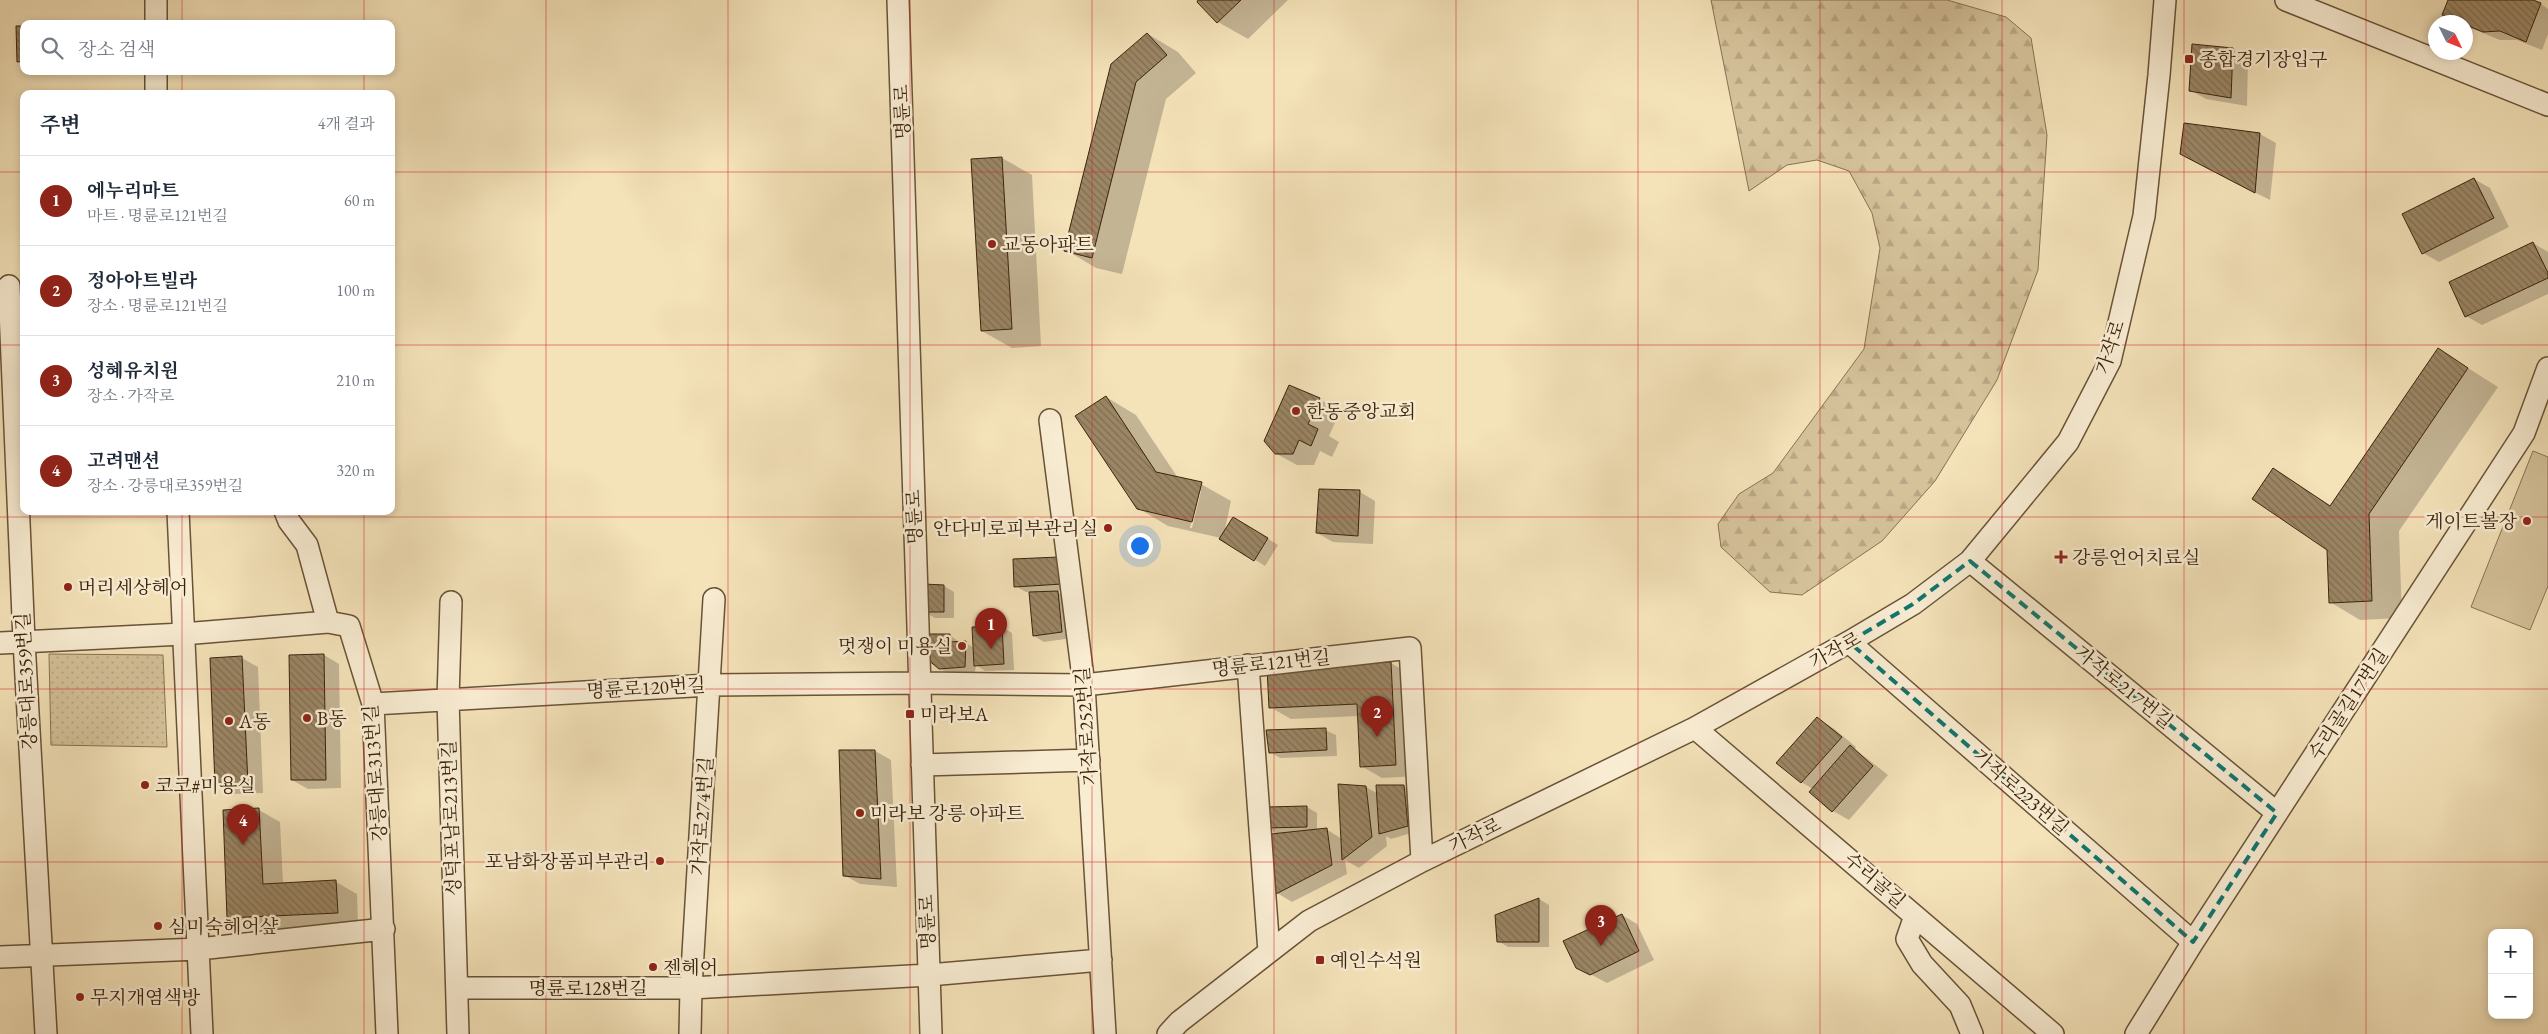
<!DOCTYPE html>
<html lang="ko">
<head>
<meta charset="utf-8">
<style>
  body { margin:0; font-family:"EB Garamond","Noto Serif KR",serif; background:#f2f2f3; color:#1f2937 }
  .controls { position:absolute; right:15px; bottom:15px; display:grid; overflow:hidden; border-radius:10px; box-shadow:0 2px 8px #0003 }
  .controls button { width:45px; height:45px; display:grid; place-items:center; padding:0; border:0; border-bottom:1px solid #e0e1e3; background:#fff; color:#1f2937; font:25px sans-serif }
  .compass { position:absolute; left:2428px; top:15px; width:45px; height:45px; border-radius:50%; background:#fff; box-shadow:0 2px 8px #0003; rotate:133deg }
  .you { position:absolute; left:1139px; top:545px; width:18px; height:18px; margin:-12px; border:4px solid #fff; border-radius:50%; background:#1a73e8; box-shadow:0 0 0 8px #1a73e833 }
  .badge { display:grid; place-items:center; width:32px; height:32px; border-radius:50%; background:#8f2418; color:#fff; font-size:16px; font-weight:700 }
  .pin { position:absolute; translate:-50% -41px; filter:drop-shadow(0 1px 2px #0008) }
  .pin::after { content:''; position:absolute; top:26px; width:18px; height:15px; background:inherit; clip-path:polygon(0 0,100% 0,50% 100%) }
  .list { margin:0; padding:0; list-style:none }
  h2 { display:flex; justify-content:space-between; align-items:center; height:65px; margin:0; padding:0 20px; font-size:21px }
  h2 small { font-size:16px; font-weight:400; color:#747a83 }
  .list li { display:grid; grid-template-columns:32px 1fr auto; gap:15px; align-items:center; box-sizing:border-box; height:90px; padding:0 20px; border-top:1px solid #e0e1e3 }
  .list b { display:block; font-size:19px; white-space:nowrap }
  .list p { margin:0; font-size:16px; white-space:nowrap; color:#747a83 }
  .list em { font-size:16px; font-style:normal; color:#747a83 }
  .icon { flex:none; width:28px; height:28px; fill:none; stroke:currentColor; stroke-width:2; stroke-linecap:round; stroke-linejoin:round }
  .map { position:relative; flex:none; width:2548px; height:1034px; overflow:hidden }
  .search { position:absolute; background:#fff; box-shadow:0 2px 8px #0003; left:20px; top:20px; width:375px; height:55px; display:flex; align-items:center; gap:12px; box-sizing:border-box; padding:0 18px; border-radius:10px; color:#747a83; font-size:19px }
  .panel { position:absolute; background:#fff; box-shadow:0 2px 8px #0003; left:20px; top:90px; width:375px; height:425px; border-radius:10px }
  .map>svg:first-child { display:block }
  .forest { fill:url(#forest-firs); stroke:#887253 }
  .park { fill:url(#park-dots); stroke:#887253 }
  .pitch { fill:#d5c29b; stroke:#887253 }
  .shadow { fill:#0003; fill-rule:evenodd }
  .building { fill:url(#building-back-hatch); stroke:#3b230b }
  .lines { fill:none; stroke-linecap:round; stroke-linejoin:round }
  .minor-casing { stroke:#695336; stroke-width:24 }
  .minor { stroke:#f8ecd2; stroke-width:21 }
  .marked { fill:none; stroke:#0f766e; stroke-width:4; stroke-dasharray:10 6; stroke-linejoin:round }
  .grid { fill:none; stroke:#d62828; stroke-width:1; stroke-opacity:0.55 }
  .poi-dot { fill:#8f2418; stroke:#f8ecd2; stroke-width:2 }
  .labels { text-anchor:middle; dominant-baseline:central; stroke-width:5; stroke-linejoin:round; paint-order:stroke }
  .poi-label { font-size:19px; fill:#3b230b; stroke:#f8ecd2; text-anchor:start }
  .street-label { font-size:19px; fill:#3b230b; stroke:#f8ecd2 }
</style>
</head>
<body>
<div class="map">
<svg width="2548" height="1034" viewBox="0 0 2548 1034">
  <defs>
    <pattern id="forest-firs" width="22" height="20" patternUnits="userSpaceOnUse" patternTransform="scale(1.25)"><rect width="22" height="20" fill="#d5c29b"/><path d="M5 1l3.5 6h-7zM16 11l3.5 6h-7z" fill="#b8a684"/></pattern>
    <pattern id="park-dots" width="8" height="8" patternUnits="userSpaceOnUse" patternTransform="scale(1.25)"><rect width="8" height="8" fill="#d5c29b"/><path d="M2 2h.1M6 6h.1" fill="none" stroke="#b8a684" stroke-width="1.8" stroke-linecap="round"/></pattern>
    <pattern id="building-back-hatch" width="6" height="6" patternUnits="userSpaceOnUse" patternTransform="scale(1.25)"><rect width="6" height="6" fill="#9b8665"/><path d="M-1 5l2 2M0 0l6 6M5-1l2 2" fill="none" stroke="#806d51"/></pattern>
  </defs>
  <rect width="100%" height="100%" fill="#f4e2b9"/>
  <filter id="stains"><feTurbulence type="fractalNoise" baseFrequency=".004" numOctaves="4"/><feColorMatrix values="0 0 0 0 .2 0 0 0 0 .09 0 0 0 0 .02 0 0 0 .5 -.17"/></filter>
  <radialGradient id="worn" r=".72"><stop offset=".6" stop-color="#630" stop-opacity="0"/><stop offset="1" stop-color="#630" stop-opacity=".3"/></radialGradient>
  <!-- forest -->
  <path class="forest" d="M 1711,0 L 1947,0 L 2006,17 L 2031,38 L 2047,135 L 2038,270 L 1997,380 L 1935,481 L 1882,541 L 1802,595 L 1770,592 L 1721,547 L 1718,524 L 1739,494 L 1773,473 L 1864,349 L 1880,248 L 1872,213 L 1849,171 L 1817,160 L 1787,165 L 1749,191 Z"/>
  <!-- park -->
  <path class="park" d="M 49,654 L 163,655 L 167,747 L 51,745 Z"/>
  <!-- pitch -->
  <path class="pitch" d="M 2533,451 L 2548,457 L 2548,586 L 2530,630 L 2471,607 Z"/>
  <!-- shadow -->
  <path class="shadow" d="M 1200,0 L 1288,0 L 1248,39 L 1218,22 Z
    M 2449,0 L 2530,0 L 2541,4 L 2548,9 L 2548,34 L 2542,50 L 2517,40 L 2500,40 L 2466,26 L 2466,22 L 2457,22 L 2443,15 Z
    M 1148,34 L 1178,52 L 1196,73 L 1166,99 L 1122,274 L 1096,268 L 1066,250 Z
    M 2232,49 L 2248,58 L 2247,106 L 2206,99 L 2190,90 Z
    M 2185,124 L 2260,134 L 2276,143 L 2270,200 L 2197,163 Z
    M 1002,158 L 1032,175 L 1041,346 L 1012,348 L 982,331 Z
    M 2474,179 L 2490,188 L 2509,227 L 2439,262 L 2423,253 L 2404,214 Z
    M 2533,243 L 2548,252 L 2548,294 L 2482,325 L 2466,316 L 2450,282 Z
    M 2438,349 L 2498,387 L 2399,531 L 2402,618 L 2360,620 L 2330,602 L 2328,549 L 2274,469 L 2331,506 Z
    M 1106,397 L 1136,415 L 1178,478 L 1201,484 L 1231,501 L 1224,534 L 1244,524 L 1278,545 L 1265,566 L 1221,538 L 1168,526 L 1138,508 ZM 1198,491 L 1201,491 L 1192,528 L 1190,528 Z
    M 1319,399 L 1340,411 L 1329,436 L 1339,442 L 1332,457 L 1320,451 L 1314,465 L 1297,465 L 1275,453 Z
    M 1360,492 L 1375,501 L 1373,544 L 1333,542 L 1317,533 Z
    M 1069,565 L 1072,590 L 1055,591 L 1068,598 L 1072,638 L 1044,642 L 1034,636 L 1030,592 L 1026,592 L 1015,586 Z
    M 944,586 L 954,592 L 954,618 L 935,618 L 924,612 Z
    M 1002,627 L 1012,633 L 1014,670 L 985,671 L 976,665 L 975,672 L 950,674 L 939,668 L 928,635 L 950,635 L 960,643 L 966,643 L 974,648 Z
    M 324,655 L 339,664 L 341,788 L 308,789 L 292,780 Z
    M 242,658 L 258,667 L 263,793 L 232,794 L 217,785 Z
    M 1391,663 L 1411,675 L 1417,776 L 1382,778 L 1361,766 L 1359,716 L 1291,719 L 1270,707 Z
    M 1818,719 L 1833,728 L 1856,747 L 1855,749 L 1888,775 L 1849,820 L 1833,811 L 1811,792 L 1813,789 L 1801,782 Z
    M 1325,730 L 1336,735 L 1337,756 L 1280,758 L 1270,752 Z
    M 875,751 L 891,760 L 897,887 L 860,884 L 844,875 Z
    M 1403,786 L 1414,792 L 1418,831 L 1391,839 L 1386,836 L 1387,846 L 1359,868 L 1345,860 L 1347,874 L 1292,902 L 1277,893 L 1279,835 L 1267,828 L 1267,808 L 1307,807 L 1317,813 L 1317,830 L 1326,829 L 1342,839 L 1366,787 L 1378,794 Z
    M 259,810 L 280,822 L 283,884 L 336,882 L 357,894 L 358,924 L 249,930 L 229,918 L 224,811 Z
    M 1539,899 L 1549,905 L 1549,947 L 1508,947 L 1498,941 Z
    M 1622,915 L 1637,924 L 1654,960 L 1607,983 L 1577,967 Z"/>
  <!-- building -->
  <path class="building" d="M 1198,0 L 1241,0 L 1217,23 L 1197,2 Z
    M 2448,0 L 2533,0 L 2541,3 L 2526,42 L 2500,31 L 2483,32 L 2466,25 L 2466,22 L 2442,15 Z
    M 16,26 L 24,26 L 24,61 L 17,62 Z
    M 1147,33 L 1167,55 L 1136,82 L 1092,258 L 1064,251 L 1111,64 Z
    M 2192,44 L 2233,48 L 2231,98 L 2189,91 Z
    M 2184,123 L 2260,133 L 2255,193 L 2180,154 Z
    M 1002,157 L 1012,329 L 981,331 L 971,159 Z
    M 2474,178 L 2494,218 L 2422,254 L 2402,214 Z
    M 2533,242 L 2548,273 L 2548,278 L 2465,317 L 2449,282 Z
    M 2438,348 L 2468,368 L 2369,514 L 2372,601 L 2329,603 L 2327,550 L 2252,499 L 2273,468 L 2330,506 Z
    M 1289,385 L 1320,398 L 1308,424 L 1318,429 L 1311,446 L 1299,440 L 1293,454 L 1275,454 L 1264,441 Z
    M 1106,396 L 1156,472 L 1202,482 L 1192,522 L 1137,509 L 1075,416 Z
    M 1319,489 L 1360,490 L 1358,536 L 1316,533 Z
    M 1233,517 L 1268,538 L 1254,561 L 1219,539 Z
    M 1059,557 L 1062,584 L 1014,587 L 1013,559 Z
    M 924,584 L 944,585 L 944,612 L 923,612 Z
    M 1058,591 L 1062,632 L 1033,636 L 1029,592 Z
    M 1002,626 L 1004,664 L 974,666 L 972,627 Z
    M 927,634 L 950,634 L 950,642 L 966,641 L 965,667 L 939,669 L 927,659 Z
    M 324,654 L 326,780 L 291,780 L 289,655 Z
    M 242,656 L 248,784 L 215,785 L 210,658 Z
    M 1391,662 L 1396,765 L 1360,767 L 1357,704 L 1269,708 L 1267,668 Z
    M 1817,717 L 1842,737 L 1801,783 L 1776,763 Z
    M 1326,728 L 1327,750 L 1269,753 L 1266,730 Z
    M 1850,745 L 1873,766 L 1832,812 L 1809,792 Z
    M 839,750 L 875,750 L 881,879 L 843,876 Z
    M 1338,784 L 1366,786 L 1372,837 L 1342,860 Z
    M 1376,785 L 1404,785 L 1408,826 L 1379,834 Z
    M 1307,806 L 1307,827 L 1266,828 L 1266,807 Z
    M 259,808 L 263,884 L 336,880 L 338,913 L 227,918 L 223,810 Z
    M 1327,828 L 1332,865 L 1276,894 L 1271,834 Z
    M 1539,898 L 1539,942 L 1497,942 L 1495,915 Z
    M 1622,914 L 1639,951 L 1590,975 L 1576,968 L 1563,941 Z"/>
  <g class="lines">
    <defs>
      <path id="minor" d="M 898,0 L 931,1034
        M 2286,0 L 2548,105
        M 156,24 L 156,0
        M 156,94 L 156,71
        M 9,286 L 24,641 L 46,1034
        M 1050,420 L 1084,685 L 1105,1034
        M 178,511 L 202,1034
        M 285,511 L 289,521 L 307,545 L 328,622 L 349,626 L 373,704 L 387,1034
        M 1970,561 L 2277,813
        M 451,602 L 448,699 L 458,1034
        M 1849,642 L 2193,942
        M 0,643 L 183,634 L 328,622
        M 1248,665 L 1269,952
        M 373,704 L 710,685 L 920,683 L 1084,685 L 1410,648 L 1422,861
        M 1695,728 L 2053,1034
        M 922,765 L 1089,760
        M 1915,916 L 1907,939 L 1922,964 L 1960,1005 L 1972,1034
        M 0,957 L 199,949 L 384,929
        M 457,988 L 691,988 L 929,975 L 1101,960
        M 690,1034 L 691,988 L 714,599
        M 1168,1034 L 1179,1022 L 1309,921 L 1422,861 L 1695,728 L 1849,642 L 1913,604 L 1970,561 L 2068,442 L 2110,361 L 2144,216 L 2159,75 L 2165,0
        M 2136,1034 L 2193,942 L 2524,433 L 2548,368"/>
    </defs>
    <!-- minor casing -->
    <use href="#minor" class="minor-casing"/>
    <!-- minor -->
    <use href="#minor" class="minor"/>
  </g>
  <!-- marked area -->
  <path class="marked" d="M 1970,561 L 2277,813 L 2193,942 L 1849,642 L 1913,604 Z"/>
  <!-- grid -->
  <path class="grid" d="M 182,0 L 182,24M 364,0 L 364,24M 546,0 L 546,1034M 728,0 L 728,1034M 910,0 L 910,1034M 1092,0 L 1092,1034M 1274,0 L 1274,1034M 1456,0 L 1456,1034M 1638,0 L 1638,1034M 1820,0 L 1820,1034M 2002,0 L 2002,1034M 2184,0 L 2184,1034M 2366,0 L 2366,1034M 182,71 L 182,94M 364,71 L 364,94M 0,172 L 24,172M 391,172 L 2548,172M 0,345 L 24,345M 391,345 L 2548,345M 182,511 L 182,1034M 364,511 L 364,1034M 0,517 L 2548,517M 0,689 L 2548,689M 0,862 L 2548,862"/>
  <!-- markers -->
  <g class="poi-dot">
    <rect x="2184" y="54" width="10" height="10" rx="2.5"/>
    <circle cx="992" cy="244" r="5"/>
    <circle cx="1296" cy="411" r="5"/>
    <circle cx="2527" cy="521" r="5"/>
    <circle cx="1108" cy="528" r="5"/>
    <path d="M2058.5 549.5h5v5h5v5h-5v5h-5v-5h-5v-5h5z"/>
    <circle cx="68" cy="587" r="5"/>
    <circle cx="962" cy="646" r="5"/>
    <rect x="905" y="709" width="10" height="10" rx="2.5"/>
    <circle cx="307" cy="718" r="5"/>
    <circle cx="229" cy="721" r="5"/>
    <circle cx="145" cy="785" r="5"/>
    <circle cx="860" cy="813" r="5"/>
    <circle cx="660" cy="861" r="5"/>
    <circle cx="158" cy="926" r="5"/>
    <rect x="1315" y="955" width="10" height="10" rx="2.5"/>
    <circle cx="653" cy="967" r="5"/>
    <circle cx="80" cy="997" r="5"/>
  </g>
  <g class="labels">
    <!-- poi labels -->
    <g class="poi-label">
      <text x="2199" y="59">종합경기장입구</text>
      <text x="1002" y="244">교동아파트</text>
      <text x="1306" y="411">한동중앙교회</text>
      <text x="2517" y="521" text-anchor="end">게이트볼장</text>
      <text x="1098" y="528" text-anchor="end">안다미로피부관리실</text>
      <text x="2072" y="557">강릉언어치료실</text>
      <text x="78" y="587">머리세상헤어</text>
      <text x="952" y="646" text-anchor="end">멋쟁이 미용실</text>
      <text x="920" y="714">미라보A</text>
      <text x="317" y="718">B동</text>
      <text x="239" y="721">A동</text>
      <text x="155" y="785">코코#미용실</text>
      <text x="870" y="813">미라보 강릉 아파트</text>
      <text x="650" y="861" text-anchor="end">포남화장품피부관리</text>
      <text x="168" y="926">심미숙헤어샾</text>
      <text x="1330" y="960">예인수석원</text>
      <text x="663" y="967">젠헤어</text>
      <text x="90" y="997">무지개염색방</text>
    </g>
    <!-- street labels -->
    <g class="street-label">
      <text transform="translate(902 112) rotate(-92)">명륜로</text>
      <text transform="translate(2110 347) rotate(-72)">가작로</text>
      <text transform="translate(914 517) rotate(-92)">명륜로</text>
      <text transform="translate(1835 650) rotate(-29)">가작로</text>
      <text transform="translate(1271 663) rotate(-6)">명륜로121번길</text>
      <text transform="translate(26 681) rotate(-93)">강릉대로359번길</text>
      <text transform="translate(2124 687) rotate(39)">가작로217번길</text>
      <text transform="translate(646 688) rotate(-3)">명륜로120번길</text>
      <text transform="translate(2348 704) rotate(-57)">수리골길17번길</text>
      <text transform="translate(1086 726) rotate(-94)">가작로252번길</text>
      <text transform="translate(375 773) rotate(-94)">강릉대로313번길</text>
      <text transform="translate(2021 792) rotate(41)">가작로223번길</text>
      <text transform="translate(702 816) rotate(-86)">가작로274번길</text>
      <text transform="translate(451 818) rotate(-92)">성덕포남로213번길</text>
      <text transform="translate(1475 835) rotate(-26)">가작로</text>
      <text transform="translate(1875 880) rotate(41)">수리골길</text>
      <text transform="translate(927 922) rotate(-92)">명륜로</text>
      <text x="588" y="988">명륜로128번길</text>
    </g>
  </g>
  <rect width="100%" height="100%" filter="url(#stains)"/>
  <rect width="100%" height="100%" fill="url(#worn)"/>
</svg>
<div class="controls">
<button>+</button>
<button>−</button>
</div>
<svg class="compass" viewBox="-18 -18 36 36"><path d="M0-13l5 13h-10z" fill="#e53935"/><path d="M0 13l5-13h-10z" fill="#747a83"/></svg>
<div class="you"></div>
<div class="pin badge" style="left:991px;top:649px">1</div>
<div class="pin badge" style="left:1377px;top:737px">2</div>
<div class="pin badge" style="left:1601px;top:946px">3</div>
<div class="pin badge" style="left:243px;top:845px">4</div>
<div class="search"><svg class="icon" aria-label="search" viewBox="0 0 24 24"><circle cx="10" cy="10" r="6"/><path d="M15 15l6 6"/></svg>장소 검색</div>
<section class="panel">
<h2>주변<small>4개 결과</small></h2>
<ul class="list">
<li><span class="badge">1</span><div><b>에누리마트</b><p>마트 · 명륜로121번길</p></div><em>60 m</em></li>
<li><span class="badge">2</span><div><b>정아아트빌라</b><p>장소 · 명륜로121번길</p></div><em>100 m</em></li>
<li><span class="badge">3</span><div><b>성혜유치원</b><p>장소 · 가작로</p></div><em>210 m</em></li>
<li><span class="badge">4</span><div><b>고려맨션</b><p>장소 · 강릉대로359번길</p></div><em>320 m</em></li>
</ul>
</section>
</div>
</body>
</html>
